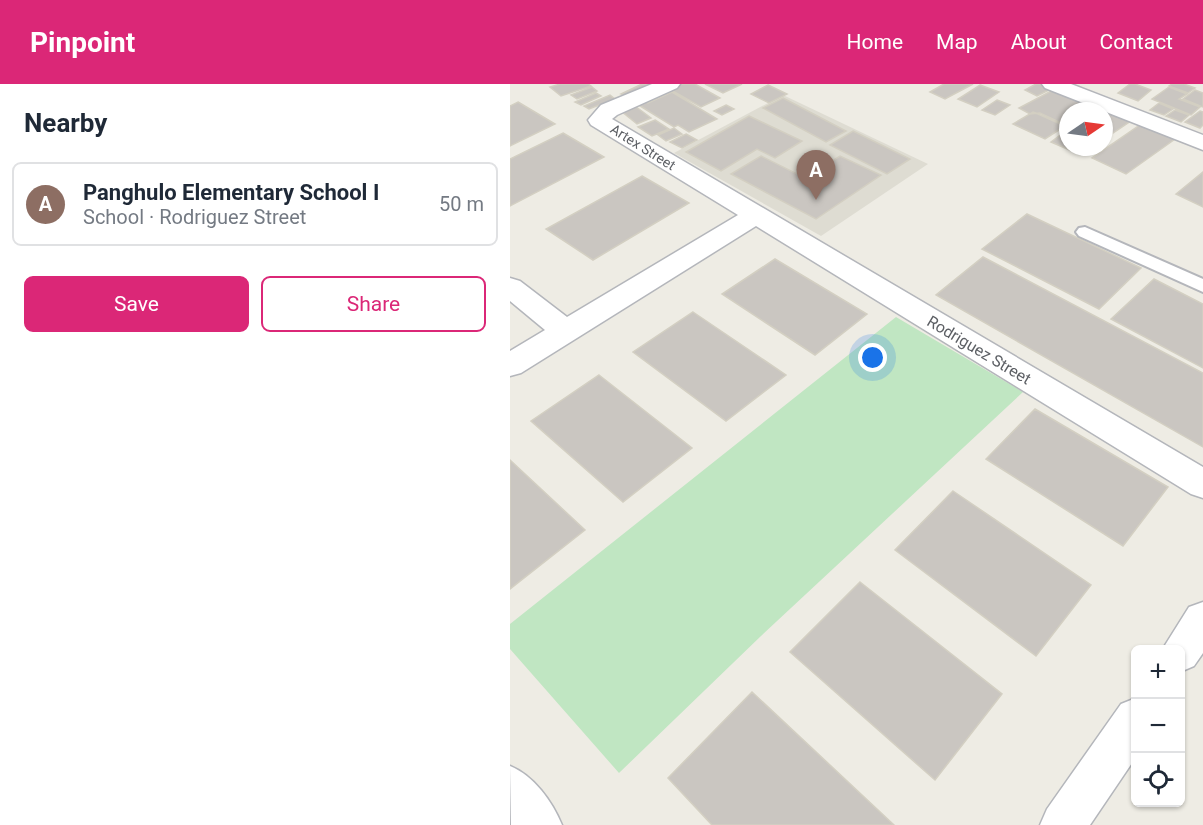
<!DOCTYPE html>
<html lang="en">
<head>
<meta charset="utf-8">
<style>
  body { margin:0; font-family:Roboto,sans-serif; background:#f2f2f3; color:#1f2937 }
  .controls { position:absolute; right:18px; bottom:18px; display:grid; overflow:hidden; border-radius:9px; box-shadow:0 2px 4px #0004 }
  .controls button { width:54px; height:54px; display:grid; place-items:center; padding:0; border:0; border-bottom:2px solid #e0e1e3; background:#fff; color:#1f2937; font:30px sans-serif }
  .compass { position:absolute; left:549px; top:18px; width:54px; height:54px; border-radius:50%; background:#fff; box-shadow:0 2px 4px #0004; rotate:77deg }
  .you { position:absolute; left:363px; top:274px; width:21px; height:21px; margin:-15px; border:4px solid #fff; border-radius:50%; background:#1a73e8; box-shadow:0 0 0 9px #1a73e833 }
  .badge { display:grid; place-items:center; width:39px; height:39px; border-radius:50%; background:#db2777; color:#fff; font-size:20px; font-weight:700 }
  .pin { position:absolute; translate:-50% -50px; filter:drop-shadow(0 2px 3px #0008) }
  .pin::after { content:''; position:absolute; top:32px; width:21px; height:18px; background:inherit; clip-path:polygon(0 0,100% 0,50% 100%) }
  .list { margin:0; padding:0; list-style:none }
  h2 { display:flex; justify-content:space-between; align-items:center; height:78px; margin:0; padding:0 24px; font-size:26px }
  h2 small { font-size:20px; font-weight:400; color:#747a83 }
  .list li { display:grid; grid-template-columns:39px 1fr auto; gap:18px; align-items:center; box-sizing:border-box; height:84px; margin:0 12px 12px; padding:0 12px; border:2px solid #e0e1e3; border-radius:9px }
  .list b { display:block; font-size:22px; white-space:nowrap }
  .list p { margin:0; font-size:20px; white-space:nowrap; color:#747a83 }
  .list em { font-size:20px; font-style:normal; color:#747a83 }
  .actions { display:flex; gap:12px; padding:18px 24px }
  .actions a { flex:1; padding:14px 0; border:2px solid #db2777; border-radius:9px; text-align:center; font-size:21px; color:#db2777 }
  .actions .main { background:#db2777; color:#fff }
  .icon { flex:none; width:33px; height:33px; fill:none; stroke:currentColor; stroke-width:2; stroke-linecap:round; stroke-linejoin:round }
  .map { position:relative; flex:none; width:693px; height:741px; overflow:hidden }
  header { display:flex; align-items:center; gap:36px; box-sizing:border-box; height:84px; padding:0 30px; background:#db2777; color:#fff }
  header strong { font-size:28px }
  nav { display:flex; gap:33px; margin-inline-start:auto; font-size:21px }
  main { display:flex }
  aside { flex:1; background:#fff }
  .map>svg:first-child { display:block }
  .education { fill:#dedcd2 }
  .green { fill:#c0e6c2 }
  .building { fill:#cac6c1; stroke:#d3cfc2; stroke-width:1.5 }
  .lines { fill:none; stroke-linecap:round; stroke-linejoin:round }
  .lane-casing { stroke:#b4b6bb; stroke-width:4 }
  .street-casing { stroke:#b4b6bb; stroke-width:3 }
  .lane { fill:#fff; fill-rule:evenodd }
  .street { fill:#fff; fill-rule:evenodd }
  .labels { text-anchor:middle; dominant-baseline:central; stroke-width:4.5; stroke-linejoin:round; paint-order:stroke }
  .far-street-label { font-size:14px; fill:#5c5f64; stroke:#fff }
  .street-label { font-size:16px; fill:#5c5f64; stroke:#fff }
</style>
</head>
<body>
<header>
<strong>Pinpoint</strong>
<nav><a>Home</a><a>Map</a><a>About</a><a>Contact</a></nav>
</header>
<main>
<aside>
<h2>Nearby<small></small></h2>
<ul class="list">
<li><span class="badge" style="background:#8d6e63">A</span><div><b>Panghulo Elementary School I</b><p>School · Rodriguez Street</p></div><em>50 m</em></li>
</ul>
<div class="actions"><a class="main">Save</a><a>Share</a></div>
</aside>
<div class="map">
<svg width="693" height="741" viewBox="0 0 693 741">
  <rect width="100%" height="100%" fill="#eeece4"/>
  <!-- education -->
  <path class="education" d="M 273,11 L 418,80 L 311,152 L 164,69 Z"/>
  <!-- green -->
  <path class="green" d="M 386,233 L 513,308 L 251,552 L 109,689 L 0,565 L 0,540 Z"/>
  <!-- building -->
  <path class="building" d="M 50,0 L 78,0 L 81,2 L 51,12 L 40,3 Z
    M 132,0 L 142,2 L 118,13 L 111,10 Z
    M 170,0 L 185,0 L 210,14 L 191,23 L 159,5 Z
    M 195,0 L 232,0 L 213,9 Z
    M 434,0 L 463,0 L 435,15 L 420,8 Z
    M 526,0 L 531,0 L 541,5 L 527,12 L 515,6 Z
    M 620,0 L 625,0 L 641,6 L 628,17 L 608,9 Z
    M 662,0 L 674,0 L 685,4 L 678,9 L 659,2 Z
    M 258,1 L 277,10 L 259,19 L 241,10 Z
    M 470,1 L 489,8 L 467,23 L 448,15 Z
    M 82,3 L 87,7 L 67,15 L 61,11 Z
    M 659,3 L 677,10 L 669,15 L 690,23 L 681,31 L 642,15 Z
    M 543,6 L 578,21 L 568,27 L 558,27 L 558,33 L 549,38 L 530,29 L 520,30 L 509,24 Z
    M 685,6 L 693,9 L 693,23 L 673,15 Z
    M 162,8 L 207,35 L 179,48 L 168,41 L 164,43 L 127,20 L 134,17 L 138,19 Z
    M 86,9 L 91,12 L 71,21 L 65,18 Z
    M 100,11 L 105,15 L 79,25 L 74,22 Z
    M 273,14 L 336,47 L 316,58 L 253,24 Z
    M 487,16 L 500,21 L 485,31 L 472,26 Z
    M 8,18 L 45,40 L 0,62 L 0,22 Z
    M 649,19 L 663,25 L 654,31 L 640,26 Z
    M 590,20 L 624,35 L 594,55 L 594,27 L 579,27 Z
    M 216,21 L 224,25 L 212,31 L 204,27 Z
    M 125,22 L 141,34 L 127,40 L 111,27 Z
    M 665,26 L 679,31 L 671,38 L 656,32 Z
    M 690,27 L 693,28 L 693,41 L 690,44 L 675,38 Z
    M 523,28 L 528,30 L 555,42 L 535,55 L 503,40 Z
    M 239,32 L 292,57 L 265,74 L 247,65 L 211,87 L 176,68 Z
    M 145,36 L 159,45 L 142,52 L 128,43 Z
    M 634,38 L 668,53 L 616,90 L 582,74 Z
    M 164,44 L 172,50 L 156,57 L 148,51 Z
    M 557,46 L 558,63 L 582,63 L 571,71 L 541,58 Z
    M 343,47 L 400,75 L 377,90 L 320,61 Z
    M 53,49 L 94,73 L 0,122 L 0,75 Z
    M 176,50 L 187,56 L 172,64 L 160,58 Z
    M 251,72 L 295,94 L 330,72 L 371,91 L 306,135 L 221,90 Z
    M 693,88 L 693,123 L 666,110 Z
    M 132,92 L 179,119 L 83,176 L 36,145 Z
    M 517,130 L 631,184 L 589,225 L 472,165 Z
    M 473,173 L 693,289 L 693,363 L 426,211 Z
    M 265,175 L 357,230 L 305,271 L 212,210 Z
    M 644,195 L 693,220 L 693,284 L 601,235 Z
    M 183,228 L 276,291 L 216,337 L 123,268 Z
    M 89,291 L 182,364 L 113,418 L 21,337 Z
    M 525,325 L 658,403 L 613,462 L 476,375 Z
    M 0,376 L 75,446 L 0,505 Z
    M 443,407 L 581,501 L 526,572 L 385,466 Z
    M 350,498 L 492,610 L 425,696 L 280,568 Z
    M 242,608 L 384,741 L 202,741 L 158,694 Z"/>
  <g class="lines">
    <defs>
      <path id="lane" d="M 575,143 L 693,195 L 693,208 L 569,152 L 566,148 L 569,144 Z"/>
      <path id="street" d="M 142,0 L 170,0 L 167,4 L 107,31 L 102,35 L 693,383 L 693,414 L 681,410 L 246,142 L 11,289 L 0,292 L 0,267 L 35,246 L 0,217 L 0,194 L 10,197 L 57,233 L 228,131 L 81,41 L 78,36 L 91,21 Z
        M 532,0 L 561,0 L 693,51 L 693,66 L 535,4 Z
        M 693,518 L 693,569 L 684,582 L 670,588 L 670,566 L 652,566 L 679,523 Z
        M 626,614 L 626,673 L 580,741 L 530,741 L 537,725 L 611,620 Z
        M 0,682 C 24,692 42,717 52,741 L 1,741 Z"/>
    </defs>
    <!-- lane casing -->
    <use href="#lane" class="lane-casing"/>
    <!-- street casing -->
    <use href="#street" class="street-casing"/>
    <!-- lane -->
    <use href="#lane" class="lane"/>
    <!-- street -->
    <use href="#street" class="street"/>
  </g>
  <g class="labels">
    <!-- far-street labels -->
    <g class="far-street-label">
      <text transform="translate(133 63) rotate(32)">Artex Street</text>
    </g>
    <!-- street labels -->
    <g class="street-label">
      <text transform="translate(469 266) rotate(31)">Rodriguez Street</text>
    </g>
  </g>
</svg>
<div class="controls">
<button>+</button>
<button>−</button>
<button><svg class="icon" aria-label="locate" viewBox="0 0 24 24"><circle cx="12" cy="12" r="6"/><path d="M12 2v4M12 18v4M2 12h4M18 12h4"/></svg></button>
</div>
<svg class="compass" viewBox="-18 -18 36 36"><path d="M0-13l5 13h-10z" fill="#e53935"/><path d="M0 13l5-13h-10z" fill="#747a83"/></svg>
<div class="you"></div>
<div class="pin badge" style="left:306px;top:116px;background:#8d6e63">A</div>
</div>
</main>
</body>
</html>
